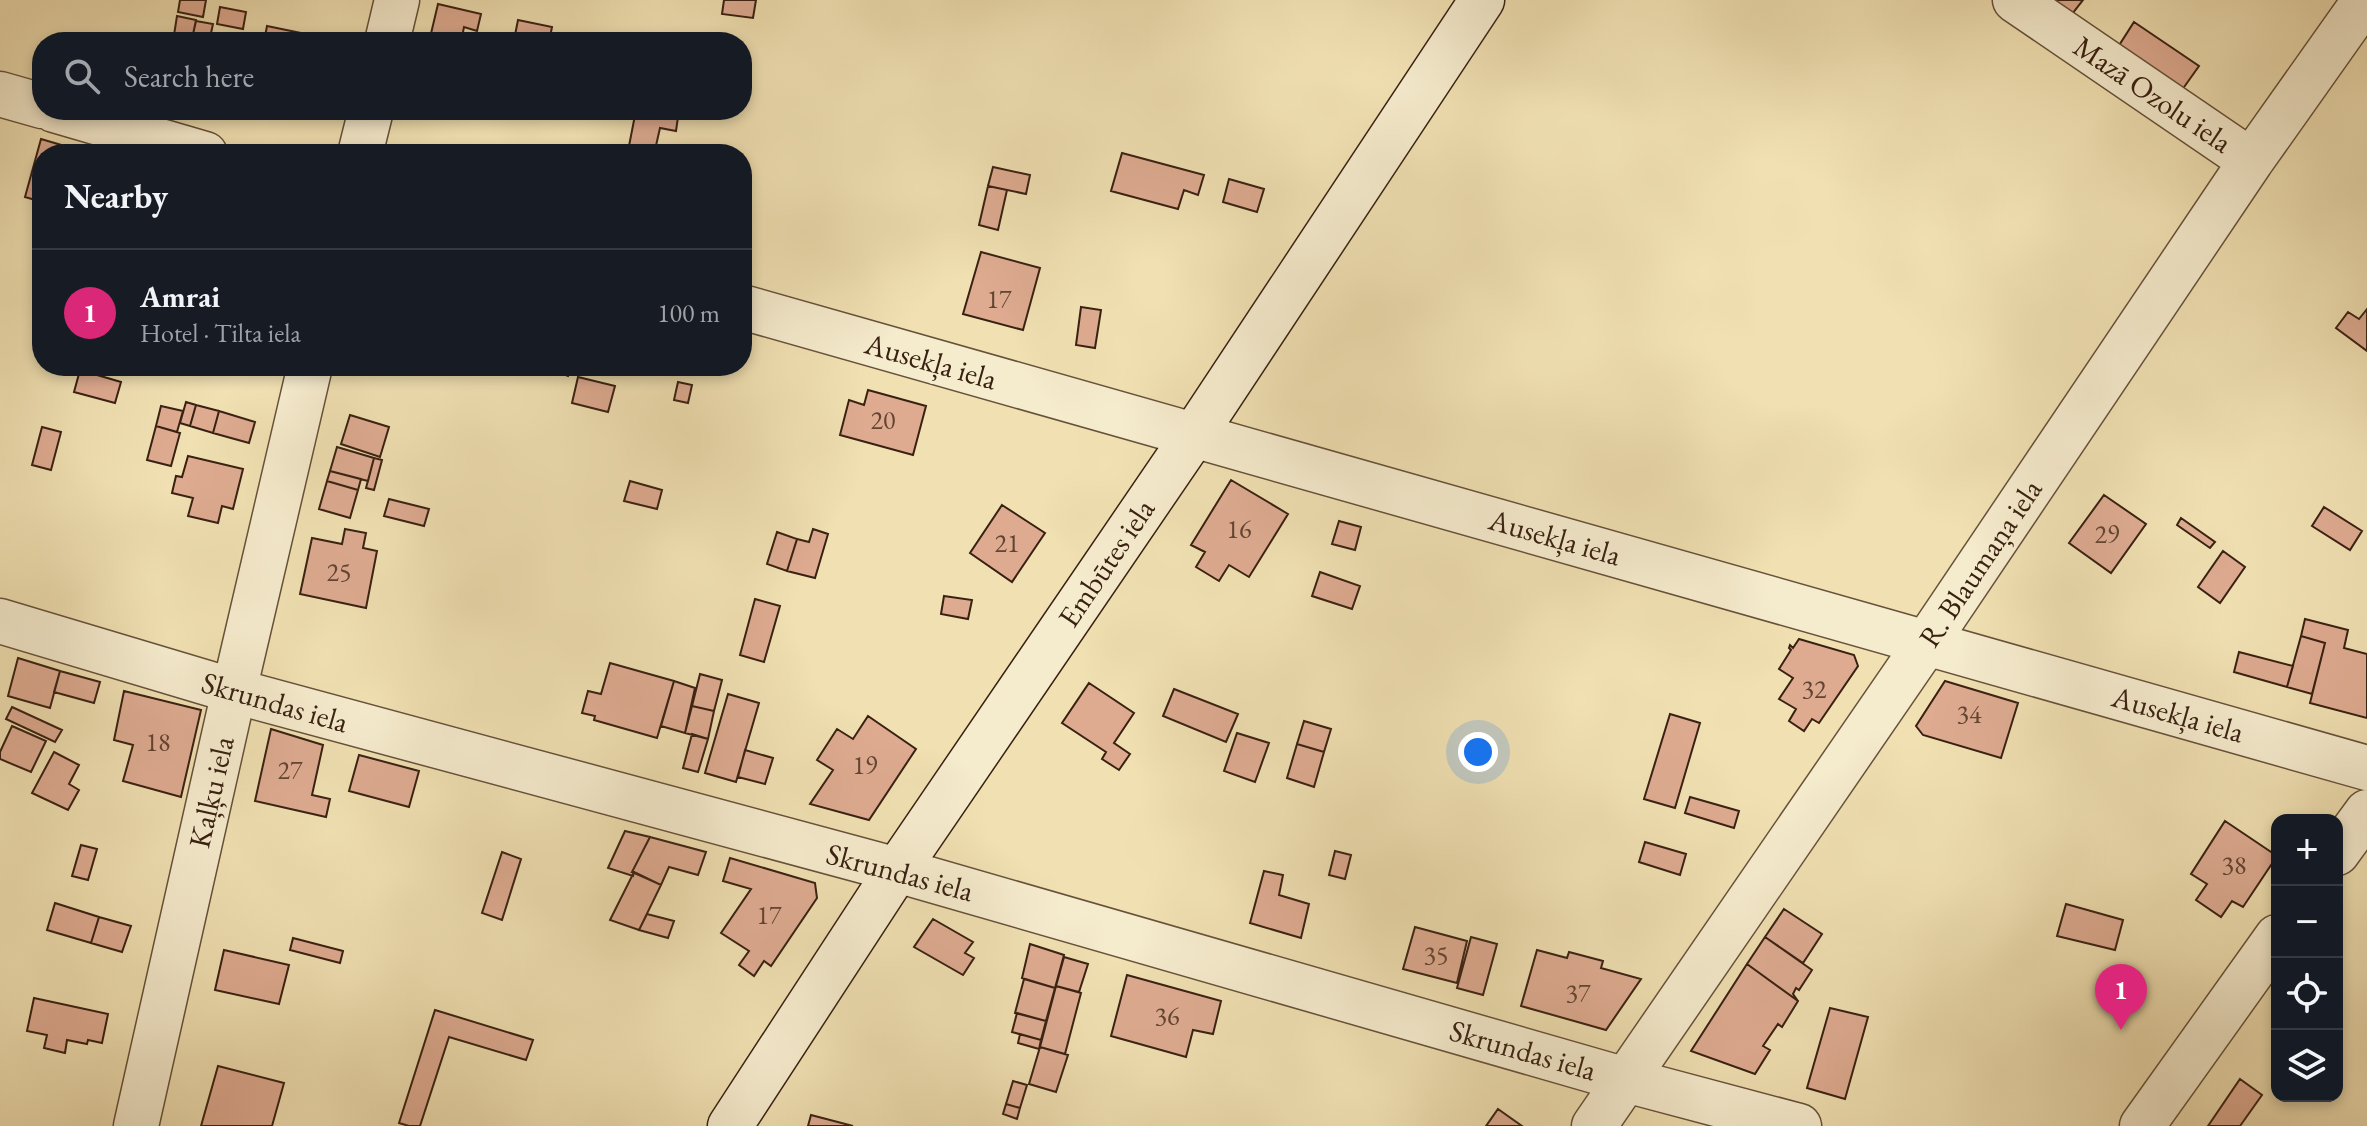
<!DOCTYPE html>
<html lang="en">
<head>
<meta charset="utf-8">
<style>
  body { margin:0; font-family:"EB Garamond",serif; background:#20242c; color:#f1f3f6 }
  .controls { position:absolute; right:24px; bottom:24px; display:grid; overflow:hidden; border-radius:16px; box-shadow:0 4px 12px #0003 }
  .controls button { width:72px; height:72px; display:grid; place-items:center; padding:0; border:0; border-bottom:2px solid #363941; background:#171b24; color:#f1f3f6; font:40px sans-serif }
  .you { position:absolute; left:1478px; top:752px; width:28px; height:28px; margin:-20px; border:6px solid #fff; border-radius:50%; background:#1a73e8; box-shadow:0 0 0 12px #1a73e833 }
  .badge { display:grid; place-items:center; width:52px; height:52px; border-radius:50%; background:#db2777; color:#fff; font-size:26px; font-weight:700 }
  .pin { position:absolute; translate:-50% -66px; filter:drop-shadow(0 2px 4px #0008) }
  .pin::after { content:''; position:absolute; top:42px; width:28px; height:24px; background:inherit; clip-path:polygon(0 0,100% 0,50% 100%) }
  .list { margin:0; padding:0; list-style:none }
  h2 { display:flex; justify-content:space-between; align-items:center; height:104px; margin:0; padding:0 32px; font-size:34px }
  h2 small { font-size:26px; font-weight:400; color:#9ea1a6 }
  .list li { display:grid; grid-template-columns:52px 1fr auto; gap:24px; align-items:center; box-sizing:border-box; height:128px; padding:0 32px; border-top:2px solid #363941 }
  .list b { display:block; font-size:30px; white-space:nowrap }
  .list p { margin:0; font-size:26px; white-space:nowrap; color:#9ea1a6 }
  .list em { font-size:26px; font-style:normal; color:#9ea1a6 }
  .icon { flex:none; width:44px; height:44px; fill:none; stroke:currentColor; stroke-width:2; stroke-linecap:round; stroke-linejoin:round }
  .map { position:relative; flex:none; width:2367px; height:1126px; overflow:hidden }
  .search { position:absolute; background:#171b24; box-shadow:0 4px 12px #0003; left:32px; top:32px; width:720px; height:88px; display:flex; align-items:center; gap:20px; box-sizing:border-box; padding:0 28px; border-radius:32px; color:#9ea1a6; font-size:30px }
  .panel { position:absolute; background:#171b24; box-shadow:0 4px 12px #0003; left:32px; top:144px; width:720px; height:232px; border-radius:32px }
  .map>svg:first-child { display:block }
  .building { fill:#deab91; stroke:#392112; stroke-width:2 }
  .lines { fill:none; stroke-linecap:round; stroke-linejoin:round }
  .street-casing { stroke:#67513a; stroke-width:47 }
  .secondary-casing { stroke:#392112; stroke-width:47 }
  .street { stroke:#f5ebcd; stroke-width:44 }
  .secondary { stroke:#f5ebcd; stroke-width:44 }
  .labels { text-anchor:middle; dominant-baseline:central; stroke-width:6; stroke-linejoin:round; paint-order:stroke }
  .number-label { font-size:26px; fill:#624432 }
  .street-label { font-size:30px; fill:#392112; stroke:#f5ebcd }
</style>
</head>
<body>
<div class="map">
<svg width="2367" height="1126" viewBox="0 0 2367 1126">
  <rect width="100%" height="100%" fill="#f0e0b2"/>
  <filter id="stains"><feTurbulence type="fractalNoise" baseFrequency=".0025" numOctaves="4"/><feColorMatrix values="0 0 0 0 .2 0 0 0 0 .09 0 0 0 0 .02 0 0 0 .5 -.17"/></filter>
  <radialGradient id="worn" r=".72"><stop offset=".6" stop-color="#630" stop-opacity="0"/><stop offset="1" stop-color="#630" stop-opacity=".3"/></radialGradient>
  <!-- building -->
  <path class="building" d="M 180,0 L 206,0 L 203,17 L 178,12 Z
    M 724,0 L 756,0 L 753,18 L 722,14 Z
    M 2053,0 L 2083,0 L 2072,14 Z
    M 438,4 L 481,14 L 477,31 L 464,27 L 461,42 L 429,42 Z
    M 220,7 L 246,12 L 243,29 L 217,24 Z
    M 177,16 L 196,20 L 192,39 L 174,35 Z
    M 518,20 L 552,27 L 549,42 L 514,40 Z
    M 196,21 L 213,24 L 209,42 L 192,39 Z
    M 2134,22 L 2199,66 L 2182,90 L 2118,47 Z
    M 267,26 L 330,39 L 329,42 L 264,42 Z
    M 636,110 L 679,110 L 676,131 L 660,128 L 655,150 L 629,146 Z
    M 41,139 L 92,154 L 42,154 L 42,202 L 25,197 Z
    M 1122,153 L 1204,175 L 1198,195 L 1184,190 L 1178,209 L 1111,191 Z
    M 993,167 L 1030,175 L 1026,194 L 988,186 Z
    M 1229,179 L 1264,189 L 1257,212 L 1223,202 Z
    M 988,186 L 1007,190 L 998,230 L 979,225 Z
    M 981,252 L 1040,268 L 1023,330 L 963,314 Z
    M 1081,307 L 1101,310 L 1095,348 L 1076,345 Z
    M 2367,309 L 2367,351 L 2336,328 L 2348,312 L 2359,319 Z
    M 542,366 L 571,366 L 568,376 Z
    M 80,370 L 121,382 L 115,403 L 74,392 Z
    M 578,377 L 615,386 L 608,412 L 572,403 Z
    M 678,382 L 692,385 L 688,403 L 674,400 Z
    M 868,390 L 926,406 L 913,455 L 840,435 L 849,400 L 864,405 Z
    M 186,402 L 196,405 L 190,426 L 180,423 Z
    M 196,405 L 219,411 L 213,433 L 190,426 Z
    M 161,406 L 183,411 L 177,432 L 156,426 Z
    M 219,411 L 255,422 L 249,443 L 213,433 Z
    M 350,415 L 389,427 L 380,457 L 341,444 Z
    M 156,426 L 180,433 L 171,466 L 147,460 Z
    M 42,427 L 61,432 L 51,470 L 32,465 Z
    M 337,447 L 374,458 L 368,481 L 330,471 Z
    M 188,456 L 243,469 L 233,509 L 222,506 L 218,523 L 188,516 L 193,498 L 172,493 L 176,476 L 182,477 Z
    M 374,458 L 382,460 L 374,490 L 366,488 Z
    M 330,471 L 361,479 L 358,490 L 327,481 Z
    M 1231,480 L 1288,514 L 1249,577 L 1229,565 L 1219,581 L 1196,567 L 1205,552 L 1191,545 Z
    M 327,481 L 358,490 L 350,518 L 319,509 Z
    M 630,481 L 662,490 L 657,509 L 624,501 Z
    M 2104,495 L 2146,524 L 2111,573 L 2069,543 Z
    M 389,499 L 429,509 L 424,526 L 384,516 Z
    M 1002,505 L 1045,533 L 1012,582 L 970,553 Z
    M 2324,507 L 2362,531 L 2350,550 L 2312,526 Z
    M 2181,518 L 2215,542 L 2210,548 L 2177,525 Z
    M 1339,521 L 1361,527 L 1355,550 L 1332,544 Z
    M 345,529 L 366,533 L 363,548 L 377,551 L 366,608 L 300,594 L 312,538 L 342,544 Z
    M 813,529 L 828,534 L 815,578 L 787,571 L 797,539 L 809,542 Z
    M 777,532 L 797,539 L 787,571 L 767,564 Z
    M 2223,551 L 2245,567 L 2220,603 L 2198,587 Z
    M 1320,572 L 1360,586 L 1352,609 L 1312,596 Z
    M 944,596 L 972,600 L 968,619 L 941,614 Z
    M 755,599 L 780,606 L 764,662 L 740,655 Z
    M 2305,619 L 2348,630 L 2344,648 L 2367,654 L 2367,718 L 2310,703 L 2325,643 L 2301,636 Z
    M 2301,636 L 2325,643 L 2312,694 L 2287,687 Z
    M 1799,639 L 1854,655 L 1858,666 L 1819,723 L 1812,719 L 1804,731 L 1789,721 L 1796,709 L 1779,699 L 1793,678 L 1779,669 L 1791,650 L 1789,648 L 1790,645 L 1793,648 Z
    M 2239,652 L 2293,666 L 2287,687 L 2234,672 Z
    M 18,658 L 60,671 L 50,708 L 8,696 Z
    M 610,663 L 674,681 L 657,738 L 594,720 L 595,716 L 582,713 L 588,691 L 601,694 Z
    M 60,671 L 100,682 L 94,703 L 54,692 Z
    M 700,674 L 722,680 L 714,711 L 692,706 Z
    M 674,681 L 695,688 L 685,733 L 661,726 Z
    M 1945,681 L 2018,703 L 2001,758 L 1923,735 L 1916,726 Z
    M 1089,683 L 1134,713 L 1114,743 L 1130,754 L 1119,770 L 1102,759 L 1106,752 L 1062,723 Z
    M 1174,689 L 1238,714 L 1226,742 L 1163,716 Z
    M 124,691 L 201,710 L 181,797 L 123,781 L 133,745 L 114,740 Z
    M 728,694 L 759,703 L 736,782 L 705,773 Z
    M 692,706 L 714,711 L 708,739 L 685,733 Z
    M 12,707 L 62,730 L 55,742 L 6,719 Z
    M 1670,714 L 1700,723 L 1675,808 L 1644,799 Z
    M 868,716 L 916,749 L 869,820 L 810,804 L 833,770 L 817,760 L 837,729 L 853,739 Z
    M 1304,721 L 1331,729 L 1324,752 L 1297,744 Z
    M 12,726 L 46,741 L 31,772 L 0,759 L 0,752 Z
    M 271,729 L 323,745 L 312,795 L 330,799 L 326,817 L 255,801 Z
    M 1237,733 L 1269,743 L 1255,782 L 1224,771 Z
    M 692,734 L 708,739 L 698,772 L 683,768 Z
    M 1297,744 L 1324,752 L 1314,787 L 1287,778 Z
    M 745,750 L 773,758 L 765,784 L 738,777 Z
    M 54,752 L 79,765 L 69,784 L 79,790 L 68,810 L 32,793 Z
    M 359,755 L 419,771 L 409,807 L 349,791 Z
    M 1690,797 L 1739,811 L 1734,828 L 1685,813 Z
    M 2225,821 L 2277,856 L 2243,907 L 2232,901 L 2221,917 L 2196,900 L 2207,884 L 2191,874 Z
    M 625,831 L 650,837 L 632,872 L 634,872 L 633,876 L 608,868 Z
    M 650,837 L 706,852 L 698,875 L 669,867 L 661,885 L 632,872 Z
    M 1645,842 L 1686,854 L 1680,875 L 1639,862 Z
    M 81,845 L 97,849 L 88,880 L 72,876 Z
    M 1335,851 L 1351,855 L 1345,879 L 1329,875 Z
    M 502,852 L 521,859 L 502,920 L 482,913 Z
    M 730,858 L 815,883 L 817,898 L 771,966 L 764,961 L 754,976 L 739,965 L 749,951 L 721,933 L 751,889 L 723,881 Z
    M 1264,871 L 1283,875 L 1279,895 L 1309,904 L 1301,938 L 1250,923 Z
    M 634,872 L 661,885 L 639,930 L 610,920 Z
    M 55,903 L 99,917 L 91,943 L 47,930 Z
    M 2066,904 L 2123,920 L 2115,950 L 2057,936 Z
    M 1784,909 L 1822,934 L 1803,963 L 1765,937 Z
    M 647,914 L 674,921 L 668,938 L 639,930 Z
    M 99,917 L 131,926 L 122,952 L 91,943 Z
    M 933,919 L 973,942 L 965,953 L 974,958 L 963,975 L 914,947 Z
    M 1415,927 L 1467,941 L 1457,983 L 1403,969 Z
    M 1471,937 L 1497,944 L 1483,995 L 1457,988 Z
    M 1765,937 L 1812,970 L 1799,990 L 1796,988 L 1793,994 L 1798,1001 L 1747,964 Z
    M 293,938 L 343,951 L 340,963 L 290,950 Z
    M 1030,944 L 1064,955 L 1055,988 L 1022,978 Z
    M 224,950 L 289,965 L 279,1004 L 215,990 Z
    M 1537,950 L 1567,958 L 1569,952 L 1603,961 L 1601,968 L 1641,979 L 1606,1030 L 1521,1006 Z
    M 1064,957 L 1088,964 L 1079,992 L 1056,986 Z
    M 1747,964 L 1798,1001 L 1782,1027 L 1778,1024 L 1763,1046 L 1770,1050 L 1755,1074 L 1691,1051 Z
    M 1127,975 L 1221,1001 L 1213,1034 L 1193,1030 L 1186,1057 L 1111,1036 Z
    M 1024,979 L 1055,988 L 1046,1021 L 1015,1013 Z
    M 1056,986 L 1081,993 L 1065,1054 L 1040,1047 Z
    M 34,998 L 108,1014 L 102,1043 L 88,1040 L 87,1044 L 67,1040 L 65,1053 L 44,1048 L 47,1035 L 27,1031 Z
    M 1830,1008 L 1868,1017 L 1845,1099 L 1807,1088 Z
    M 435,1010 L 533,1040 L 526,1060 L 449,1037 L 420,1126 L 409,1126 L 399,1123 Z
    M 1017,1013 L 1046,1021 L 1041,1040 L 1012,1032 Z
    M 1020,1034 L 1041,1040 L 1039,1049 L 1018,1043 Z
    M 1040,1047 L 1068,1055 L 1056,1092 L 1029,1084 Z
    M 218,1066 L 284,1083 L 272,1126 L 201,1126 Z
    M 2240,1079 L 2262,1095 L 2240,1126 L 2208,1126 Z
    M 1013,1081 L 1027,1085 L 1020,1108 L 1006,1104 Z
    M 1006,1104 L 1020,1108 L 1017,1119 L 1003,1114 Z
    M 1498,1109 L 1522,1126 L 1486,1126 Z
    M 811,1115 L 853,1126 L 808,1126 Z"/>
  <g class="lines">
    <defs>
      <path id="street" d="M 2015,0 L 2251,161
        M 387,42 L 397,0
        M 0,94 L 42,106
        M 54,110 L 205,154
        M 360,154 L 371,110
        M 742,307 L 2367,768
        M 0,621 L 234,691 L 897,870 L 1626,1080 L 1799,1126
        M 2337,853 L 2367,812
        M 136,1126 L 234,691 L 310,366
        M 1594,1126 L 1927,642 L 2251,161 L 2365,0
        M 2142,1126 L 2277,937"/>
      <path id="secondary" d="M 730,1126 L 897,870 L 1194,435 L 1482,0"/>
    </defs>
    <!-- street casing -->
    <use href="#street" class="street-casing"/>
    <!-- secondary casing -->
    <use href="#secondary" class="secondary-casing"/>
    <!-- street -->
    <use href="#street" class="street"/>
    <!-- secondary -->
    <use href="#secondary" class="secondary"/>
  </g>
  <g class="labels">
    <!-- number labels -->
    <g class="number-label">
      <text x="999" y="299">17</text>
      <text x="883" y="420">20</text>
      <text x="1239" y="529">16</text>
      <text x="2107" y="534">29</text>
      <text x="1007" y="543">21</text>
      <text x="339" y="572">25</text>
      <text x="1814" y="689">32</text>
      <text x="1969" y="714">34</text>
      <text x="158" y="742">18</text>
      <text x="865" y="765">19</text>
      <text x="290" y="770">27</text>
      <text x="2234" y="865">38</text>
      <text x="769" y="915">17</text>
      <text x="1436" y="955">35</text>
      <text x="1578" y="993">37</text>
      <text x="1167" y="1016">36</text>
    </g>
    <!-- street labels -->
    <g class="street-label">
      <text transform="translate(2153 94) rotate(34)">Mazā Ozolu iela</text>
      <text transform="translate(931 361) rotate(16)">Ausekļa iela</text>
      <text transform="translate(1555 537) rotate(16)">Ausekļa iela</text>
      <text transform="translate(1106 563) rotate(-56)">Embūtes iela</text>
      <text transform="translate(1980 563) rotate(-56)">R. Blaumaņa iela</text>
      <text transform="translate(275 702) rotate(16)">Skrundas iela</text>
      <text transform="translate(2178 714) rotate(16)">Ausekļa iela</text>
      <text transform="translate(211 792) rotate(-77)">Kaļķu iela</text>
      <text transform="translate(900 872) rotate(15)">Skrundas iela</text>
      <text transform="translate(1523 1050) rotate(16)">Skrundas iela</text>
    </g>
  </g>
  <rect width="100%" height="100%" filter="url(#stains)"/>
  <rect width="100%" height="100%" fill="url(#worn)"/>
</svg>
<div class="controls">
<button>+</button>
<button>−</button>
<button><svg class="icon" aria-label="locate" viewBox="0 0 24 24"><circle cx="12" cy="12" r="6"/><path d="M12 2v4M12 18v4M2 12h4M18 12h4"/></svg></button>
<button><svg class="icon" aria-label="layers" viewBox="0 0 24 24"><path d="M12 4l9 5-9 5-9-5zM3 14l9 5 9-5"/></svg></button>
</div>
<div class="you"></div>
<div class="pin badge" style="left:2121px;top:1030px">1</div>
<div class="search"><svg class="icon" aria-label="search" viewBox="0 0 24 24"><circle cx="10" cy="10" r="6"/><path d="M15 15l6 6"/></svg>Search here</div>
<section class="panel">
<h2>Nearby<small></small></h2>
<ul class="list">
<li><span class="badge">1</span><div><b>Amrai</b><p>Hotel · Tilta iela</p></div><em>100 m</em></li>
</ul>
</section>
</div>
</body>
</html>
